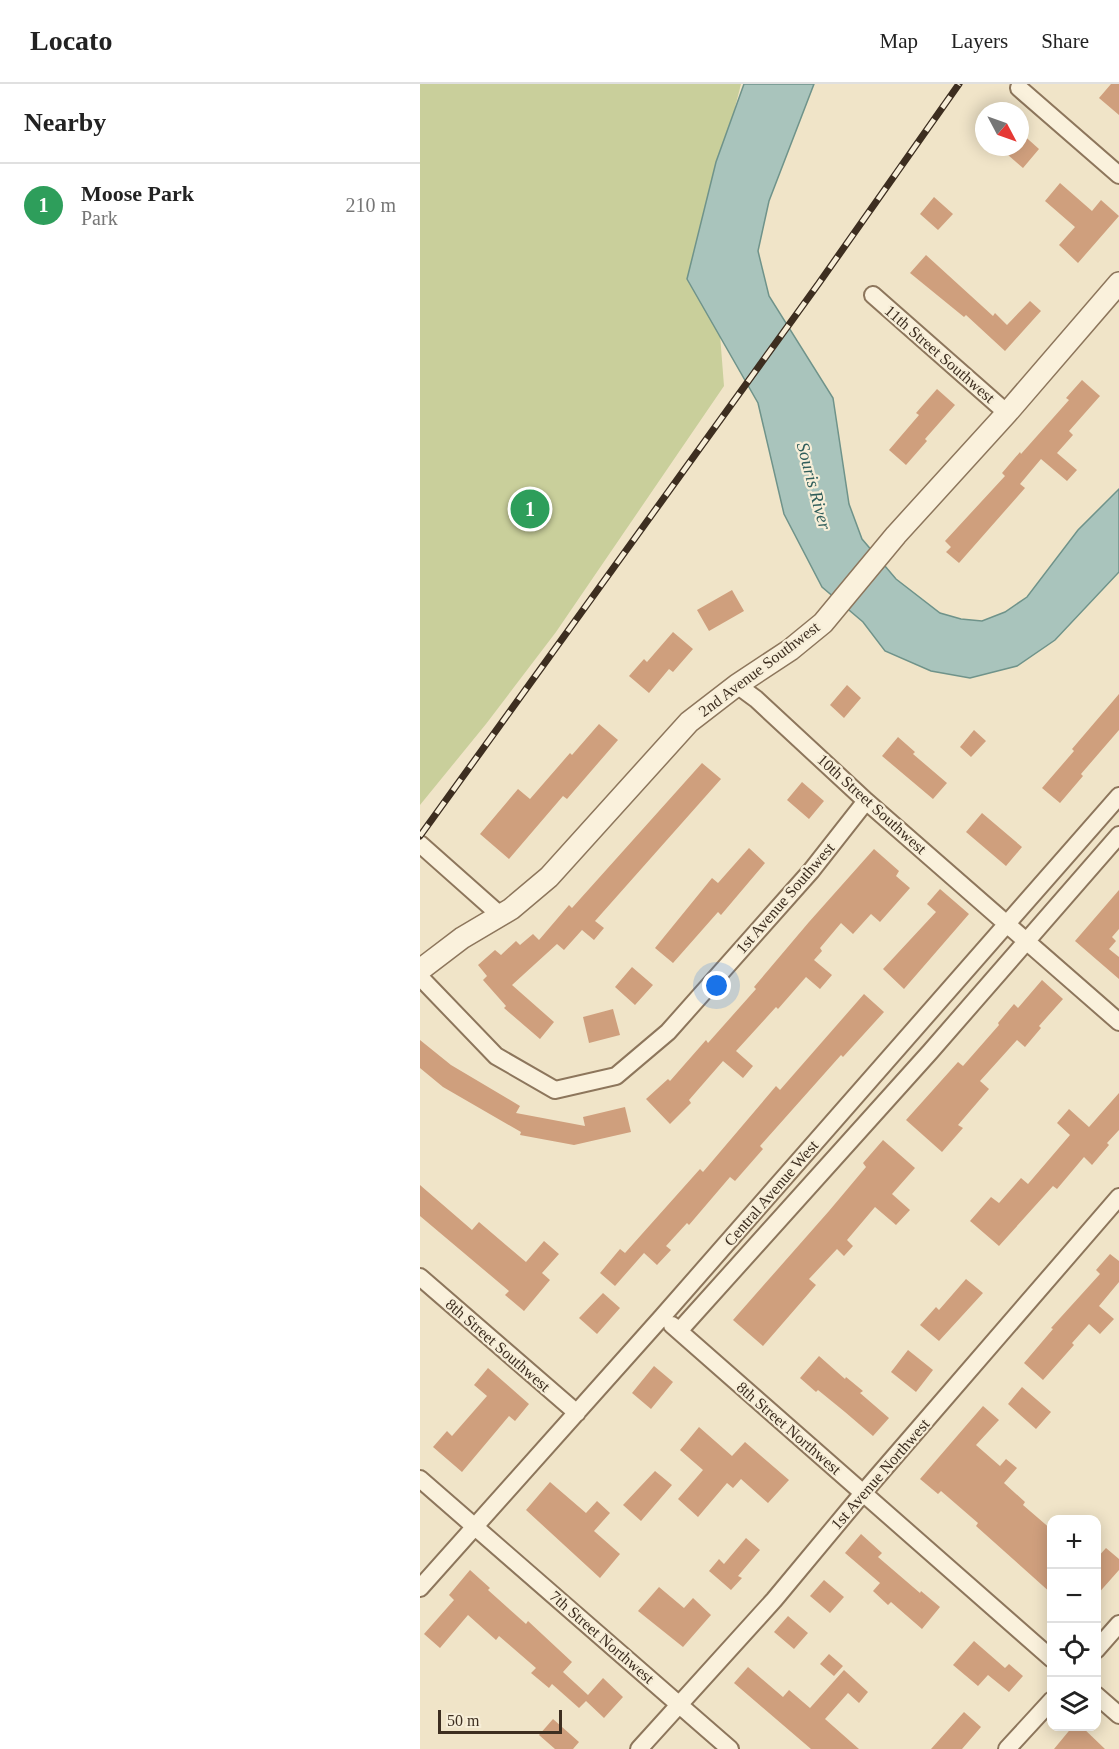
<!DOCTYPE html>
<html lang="en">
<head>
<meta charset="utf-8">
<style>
  body { margin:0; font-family:"Times New Roman",serif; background:#f6f6f6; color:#222 }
  .controls { position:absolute; right:18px; bottom:18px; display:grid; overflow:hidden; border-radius:12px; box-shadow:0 3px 15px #0003 }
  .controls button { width:54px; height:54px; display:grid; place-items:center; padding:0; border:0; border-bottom:2px solid #e0e0e0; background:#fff; color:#222; font:30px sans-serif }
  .compass { position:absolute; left:555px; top:18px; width:54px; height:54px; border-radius:50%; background:#fff; box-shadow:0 3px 15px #0003; rotate:131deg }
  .scale { position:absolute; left:18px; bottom:15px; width:124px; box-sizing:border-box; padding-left:6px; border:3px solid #3d2e20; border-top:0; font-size:16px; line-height:21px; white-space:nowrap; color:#3d2e20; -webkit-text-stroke:4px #f7eed8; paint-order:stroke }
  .you { position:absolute; left:297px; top:902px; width:21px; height:21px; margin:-15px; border:4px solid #fff; border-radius:50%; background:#1a73e8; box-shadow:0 0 0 9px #1a73e833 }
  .badge { display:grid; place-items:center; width:39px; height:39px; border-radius:50%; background:#9e2a2b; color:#fff; font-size:20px; font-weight:700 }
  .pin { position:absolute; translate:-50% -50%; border:3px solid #fff; box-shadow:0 2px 6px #0006 }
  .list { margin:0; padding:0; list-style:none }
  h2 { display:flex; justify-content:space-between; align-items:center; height:78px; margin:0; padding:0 24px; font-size:26px }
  h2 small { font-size:20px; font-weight:400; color:#767676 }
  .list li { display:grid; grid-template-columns:39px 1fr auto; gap:18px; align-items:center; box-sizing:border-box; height:84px; padding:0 24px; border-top:2px solid #e0e0e0 }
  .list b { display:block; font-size:22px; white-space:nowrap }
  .list p { margin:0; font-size:20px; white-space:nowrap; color:#767676 }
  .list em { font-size:20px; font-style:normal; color:#767676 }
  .icon { flex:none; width:33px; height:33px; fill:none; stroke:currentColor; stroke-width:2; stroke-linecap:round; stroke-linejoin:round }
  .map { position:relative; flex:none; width:699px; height:1665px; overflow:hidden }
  header { display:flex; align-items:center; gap:36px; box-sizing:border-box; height:84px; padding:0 30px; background:#fff; border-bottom:2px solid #e0e0e0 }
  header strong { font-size:28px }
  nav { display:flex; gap:33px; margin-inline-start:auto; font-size:21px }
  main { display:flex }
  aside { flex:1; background:#fff }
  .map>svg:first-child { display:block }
  .green { fill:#c9cf9b }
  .water { fill:#a9c4bc; stroke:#6f938a; stroke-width:1.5 }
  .building { fill:#cf9f7d }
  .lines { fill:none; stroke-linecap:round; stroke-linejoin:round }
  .minor-casing { stroke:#8d765c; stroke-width:20 }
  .tertiary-casing { stroke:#8d765c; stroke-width:24 }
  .minor { stroke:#faf1dc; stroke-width:16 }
  .tertiary { stroke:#faf1dc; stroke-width:21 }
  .rail-casing { stroke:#3d2e20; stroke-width:7 }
  .rail { stroke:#f7eed8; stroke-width:4.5; stroke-dasharray:14; stroke-linecap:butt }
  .labels { text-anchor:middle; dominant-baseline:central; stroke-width:4.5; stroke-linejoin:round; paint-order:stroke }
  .street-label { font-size:16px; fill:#3d2e20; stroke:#f7eed8 }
  .water-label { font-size:18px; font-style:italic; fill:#2f5d5a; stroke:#f7eed8 }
</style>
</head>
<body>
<header>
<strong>Locato</strong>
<nav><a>Map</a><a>Layers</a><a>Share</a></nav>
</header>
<main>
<aside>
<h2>Nearby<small></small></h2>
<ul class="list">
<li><span class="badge" style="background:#2e9e5b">1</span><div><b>Moose Park</b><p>Park</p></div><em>210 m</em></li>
</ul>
</aside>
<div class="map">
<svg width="699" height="1665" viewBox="0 0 699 1665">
  <rect width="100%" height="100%" fill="#f0e4c8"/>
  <!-- green -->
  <path class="green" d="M 0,0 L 321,0 L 290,122 L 304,302 L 136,548 L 66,640 L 0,721 Z"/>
  <!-- water -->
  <path class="water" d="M 324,0 L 394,0 L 349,117 L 338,167 L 349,212 L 413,314 L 429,420 L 442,455 L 476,495 L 520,529 L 541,535 L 562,537 L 585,528 L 607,513 L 658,446 L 699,405 L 699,488 L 635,556 L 597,582 L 550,594 L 511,587 L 465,567 L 443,538 L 402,503 L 364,430 L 338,319 L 267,195 L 296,78 Z"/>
  <!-- building -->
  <path class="building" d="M 691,0 L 699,0 L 699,31 L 679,14 Z
    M 600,48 L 619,65 L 603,84 L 579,63 L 600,63 Z
    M 640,99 L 672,127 L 681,116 L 699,132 L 658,179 L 639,161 L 655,143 L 625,117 Z
    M 514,113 L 533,130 L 518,146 L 500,130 Z
    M 506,171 L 573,232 L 575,229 L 587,241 L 610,217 L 621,227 L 585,267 L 546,231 L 544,233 L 490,189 Z
    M 662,296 L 680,312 L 649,347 L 653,351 L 637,369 L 657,386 L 647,397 L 621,375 L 600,400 L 605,404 L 539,479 L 526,468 L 531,463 L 525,457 L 585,392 L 582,389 L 600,368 L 601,370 L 649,316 L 646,314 Z
    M 517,305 L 535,321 L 505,355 L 507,357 L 486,381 L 469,366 L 499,331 L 496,329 Z
    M 312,506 L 324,527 L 289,547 L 277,526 Z
    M 253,548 L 273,565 L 253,588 L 249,585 L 229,609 L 209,592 L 224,575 L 227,578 Z
    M 427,601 L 441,614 L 424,634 L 410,621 Z
    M 699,610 L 699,646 L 661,690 L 663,692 L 640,719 L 622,704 L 654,667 L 652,665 Z
    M 179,640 L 198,656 L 147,715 L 143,712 L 89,775 L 60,750 L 98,705 L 110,715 L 150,669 L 152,671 Z
    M 554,646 L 566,657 L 551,673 L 540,663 Z
    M 478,653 L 495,668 L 493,670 L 527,699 L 513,715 L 462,672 Z
    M 282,679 L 301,695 L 175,837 L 184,844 L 174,856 L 162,846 L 144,866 L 137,860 L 92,901 L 134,938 L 120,955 L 84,924 L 86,922 L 63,896 L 67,892 L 58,881 L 75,866 L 81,871 L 96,857 L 100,861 L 113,850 L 119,856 L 149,821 L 152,824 Z
    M 382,698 L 404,717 L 389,735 L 367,716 Z
    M 562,729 L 602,763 L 586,782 L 546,748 Z
    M 329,764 L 345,779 L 301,831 L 298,828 L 253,879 L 235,864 L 292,794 L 298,799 Z
    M 454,765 L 479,787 L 476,792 L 490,804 L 460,838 L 451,830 L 433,850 L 421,839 L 400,864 L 402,867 L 394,876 L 412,891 L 400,905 L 386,893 L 358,925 L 356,923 L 316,967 L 333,982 L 323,994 L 303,977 L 269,1016 L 271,1019 L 250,1040 L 226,1015 L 248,995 L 250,997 L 286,956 L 288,959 L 336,905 L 334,903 L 389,838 Z
    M 520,805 L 549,830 L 484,905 L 463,885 L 516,828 L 507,820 Z
    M 699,806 L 699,845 L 692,853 L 696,857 L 689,865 L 699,873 L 699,895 L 655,857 Z
    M 212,883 L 233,901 L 215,921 L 195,903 Z
    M 622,896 L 643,915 L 619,942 L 621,944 L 605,963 L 597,956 L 560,997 L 569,1005 L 538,1041 L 543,1044 L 522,1068 L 486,1036 L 538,978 L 543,982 L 579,941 L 578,939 L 594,920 L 598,924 Z
    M 444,910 L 464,928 L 423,973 L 421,971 L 340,1062 L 343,1065 L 315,1097 L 310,1093 L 269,1141 L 267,1139 L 246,1162 L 251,1166 L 237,1181 L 224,1169 L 195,1202 L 180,1189 L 200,1165 L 205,1169 L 280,1085 L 283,1088 L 356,1002 L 360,1006 Z
    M 193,925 L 200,951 L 169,959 L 163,933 Z
    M 0,956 L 31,981 L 100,1022 L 96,1029 L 165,1042 L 163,1033 L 205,1023 L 211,1048 L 154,1061 L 100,1051 L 101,1048 L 23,1003 L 0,984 Z
    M 699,1009 L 699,1046 L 687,1059 L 689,1061 L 672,1081 L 664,1073 L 637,1105 L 633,1102 L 579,1162 L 550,1137 L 571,1113 L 579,1119 L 601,1094 L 608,1100 L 650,1051 L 637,1039 L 649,1025 L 669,1043 Z
    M 463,1056 L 495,1084 L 472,1110 L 490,1126 L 476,1141 L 455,1123 L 427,1156 L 433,1162 L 424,1172 L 417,1165 L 389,1195 L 396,1201 L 343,1262 L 313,1236 L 409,1127 L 446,1083 L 443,1079 Z
    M 0,1101 L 52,1146 L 59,1138 L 106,1178 L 124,1157 L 139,1170 L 122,1189 L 130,1196 L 104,1227 L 85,1211 L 89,1207 L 0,1132 Z
    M 690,1170 L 699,1177 L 699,1198 L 679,1222 L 694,1235 L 680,1250 L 669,1240 L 652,1259 L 654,1261 L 623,1296 L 604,1279 L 633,1245 L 631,1244 L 680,1190 L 676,1186 Z
    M 546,1195 L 563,1209 L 519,1257 L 500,1241 L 516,1223 L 519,1226 Z
    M 183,1209 L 200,1224 L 177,1250 L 159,1234 Z
    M 488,1266 L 513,1286 L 496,1308 L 471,1288 Z
    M 399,1272 L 425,1295 L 426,1293 L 443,1307 L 440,1309 L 469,1334 L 453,1352 L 425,1328 L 398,1306 L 396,1308 L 380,1294 Z
    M 234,1282 L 253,1298 L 231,1325 L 212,1309 Z
    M 68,1284 L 109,1320 L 95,1337 L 89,1332 L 42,1388 L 13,1363 L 27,1347 L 32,1352 L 67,1312 L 54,1301 Z
    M 602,1303 L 631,1328 L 616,1345 L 588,1320 Z
    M 563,1322 L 579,1336 L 556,1361 L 580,1382 L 586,1375 L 597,1384 L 584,1399 L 605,1418 L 603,1421 L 632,1446 L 632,1510 L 556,1442 L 558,1439 L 521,1407 L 518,1410 L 500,1395 Z
    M 279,1343 L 312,1372 L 325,1358 L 369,1396 L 348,1419 L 321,1395 L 313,1404 L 307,1399 L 278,1433 L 258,1415 L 283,1386 L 260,1366 Z
    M 235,1387 L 252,1401 L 221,1437 L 203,1421 Z
    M 130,1398 L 166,1429 L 177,1417 L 190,1429 L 174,1447 L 200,1470 L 180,1494 L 106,1426 Z
    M 441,1450 L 462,1469 L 458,1473 L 500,1509 L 501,1507 L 520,1523 L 502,1545 L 471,1518 L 468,1521 L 453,1507 L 460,1499 L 425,1469 Z
    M 326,1454 L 340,1466 L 318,1492 L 322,1494 L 311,1506 L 289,1487 L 299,1475 L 304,1480 Z
    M 686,1464 L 699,1475 L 699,1486 L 676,1512 L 676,1475 Z
    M 50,1486 L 70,1504 L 68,1506 L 106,1540 L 108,1537 L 152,1578 L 143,1588 L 168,1611 L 183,1594 L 203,1613 L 184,1634 L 166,1617 L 159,1624 L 132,1600 L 129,1604 L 111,1589 L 116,1584 L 79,1552 L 76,1556 L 48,1531 L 20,1564 L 4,1550 L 34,1516 L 29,1511 Z
    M 404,1496 L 424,1513 L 410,1529 L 390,1512 Z
    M 239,1503 L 264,1524 L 273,1514 L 291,1531 L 263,1563 L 218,1527 Z
    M 368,1532 L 388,1549 L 374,1565 L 354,1548 Z
    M 554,1557 L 585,1584 L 589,1580 L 603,1592 L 589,1608 L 568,1591 L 558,1602 L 533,1581 Z
    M 409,1570 L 423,1582 L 414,1592 L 400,1580 Z
    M 328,1583 L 363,1613 L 369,1606 L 390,1624 L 424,1586 L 448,1608 L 439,1619 L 428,1609 L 405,1635 L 439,1665 L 391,1665 L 314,1599 Z
    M 544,1628 L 561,1643 L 542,1665 L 511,1665 Z
    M 133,1635 L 159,1658 L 153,1665 L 135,1665 L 119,1651 Z
    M 653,1642 L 661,1642 L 685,1665 L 634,1665 Z"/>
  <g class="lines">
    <defs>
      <path id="minor" d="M 599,4 L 699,91
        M 453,211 L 587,329
        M 317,601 L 336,615 L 446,717 L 699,938
        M 0,760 L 80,831
        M 0,893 L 76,972 L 135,1006 L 196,992 L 248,948 L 391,787 L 446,717
        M 0,1193 L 157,1329
        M 252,1241 L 632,1575
        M 259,1247 L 510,968 L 699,751
        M 0,1395 L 310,1665
        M 0,1504 L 242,1233 L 699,712
        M 676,1566 L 699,1540
        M 676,1611 L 699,1631
        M 219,1665 L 354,1516 L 443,1409 L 699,1113
        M 587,1665 L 632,1616"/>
      <path id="tertiary" d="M 0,886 L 42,854 L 91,825 L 129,793 L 269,638 L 317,601 L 370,566 L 403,539 L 476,451 L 587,329 L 699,199"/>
    </defs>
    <!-- minor casing -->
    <use href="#minor" class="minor-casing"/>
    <!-- tertiary casing -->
    <use href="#tertiary" class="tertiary-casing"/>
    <!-- minor -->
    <use href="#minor" class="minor"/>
    <!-- tertiary -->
    <use href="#tertiary" class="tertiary"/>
    <defs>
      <path id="rail" d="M 0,752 L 399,199 L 539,0"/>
    </defs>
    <!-- rail casing -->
    <use href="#rail" class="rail-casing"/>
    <!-- rail -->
    <use href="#rail" class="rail"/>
  </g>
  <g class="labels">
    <!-- street labels -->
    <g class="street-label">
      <text transform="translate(520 270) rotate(41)">11th Street Southwest</text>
      <text transform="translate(339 585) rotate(-37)">2nd Avenue Southwest</text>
      <text transform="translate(452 720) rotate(42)">10th Street Southwest</text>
      <text transform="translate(365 814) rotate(-49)">1st Avenue Southwest</text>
      <text transform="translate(351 1109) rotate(-49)">Central Avenue West</text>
      <text transform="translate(78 1261) rotate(41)">8th Street Southwest</text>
      <text transform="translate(369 1344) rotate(41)">8th Street Northwest</text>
      <text transform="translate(460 1390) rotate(-49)">1st Avenue Northwest</text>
      <text transform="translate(182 1553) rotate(41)">7th Street Northwest</text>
    </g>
    <!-- water labels -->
    <g class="water-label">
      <text transform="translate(394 402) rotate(75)">Souris River</text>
    </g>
  </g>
</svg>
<div class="controls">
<button>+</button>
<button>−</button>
<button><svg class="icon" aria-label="locate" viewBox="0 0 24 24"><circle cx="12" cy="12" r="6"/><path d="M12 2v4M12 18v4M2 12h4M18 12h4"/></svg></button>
<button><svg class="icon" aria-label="layers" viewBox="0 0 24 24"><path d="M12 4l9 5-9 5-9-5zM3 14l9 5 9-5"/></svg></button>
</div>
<svg class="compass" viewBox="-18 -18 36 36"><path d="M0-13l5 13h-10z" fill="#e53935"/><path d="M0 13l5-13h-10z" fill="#767676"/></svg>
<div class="scale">50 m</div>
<div class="you"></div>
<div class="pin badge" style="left:110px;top:425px;background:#2e9e5b">1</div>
</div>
</main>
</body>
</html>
